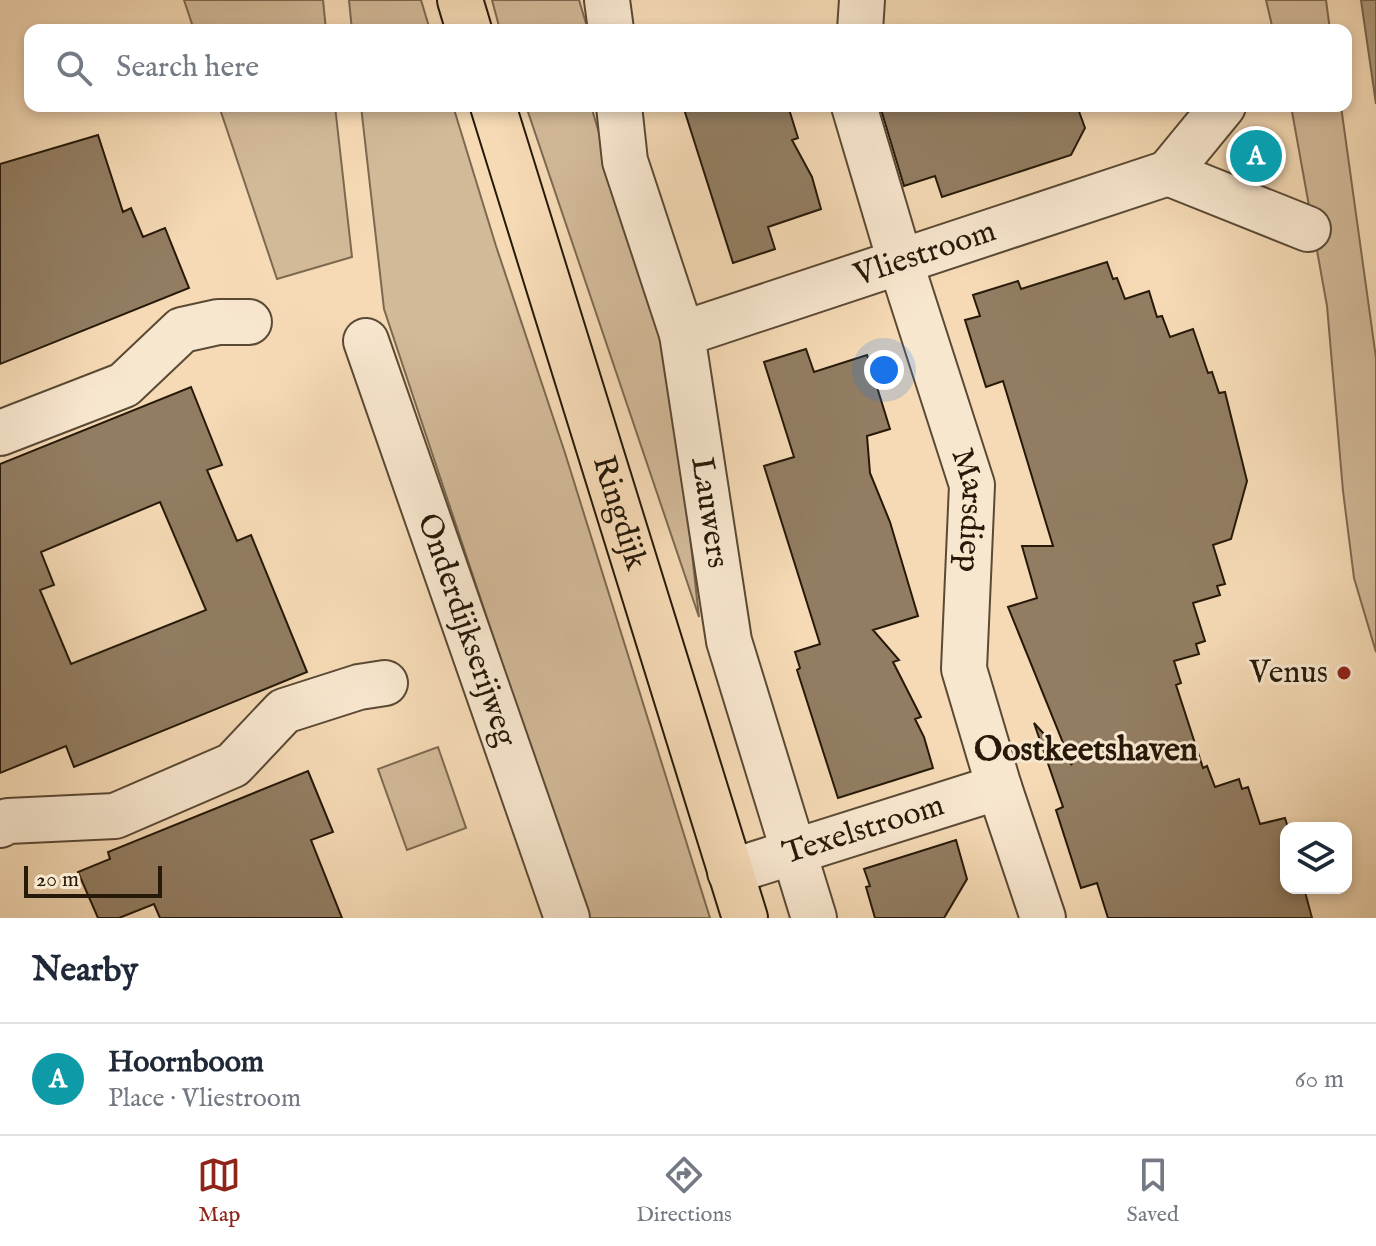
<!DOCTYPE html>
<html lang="en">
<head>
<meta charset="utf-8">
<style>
  body { margin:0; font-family:"IM FELL English",serif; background:#f6f6f7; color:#1f2937 }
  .controls { position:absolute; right:24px; bottom:24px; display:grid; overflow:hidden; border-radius:16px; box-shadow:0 4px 12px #0003 }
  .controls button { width:72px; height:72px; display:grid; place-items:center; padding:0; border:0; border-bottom:2px solid #e0e1e3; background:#fff; color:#1f2937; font:40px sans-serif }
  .scale { position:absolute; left:24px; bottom:20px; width:138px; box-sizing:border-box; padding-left:8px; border:4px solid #261909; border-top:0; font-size:22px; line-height:28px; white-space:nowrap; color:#261909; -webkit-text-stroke:6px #f8e7cf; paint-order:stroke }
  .you { position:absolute; left:884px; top:370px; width:28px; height:28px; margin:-20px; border:6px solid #fff; border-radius:50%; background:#1a73e8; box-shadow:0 0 0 12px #1a73e833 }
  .badge { display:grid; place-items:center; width:52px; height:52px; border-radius:50%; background:#8f2418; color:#fff; font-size:26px; font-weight:700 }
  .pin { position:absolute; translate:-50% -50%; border:4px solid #fff; box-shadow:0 2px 8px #0006 }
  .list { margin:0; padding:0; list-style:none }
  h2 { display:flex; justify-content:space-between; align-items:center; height:104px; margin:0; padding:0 32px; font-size:34px }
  h2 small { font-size:26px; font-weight:400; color:#747a83 }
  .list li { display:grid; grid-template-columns:52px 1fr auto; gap:24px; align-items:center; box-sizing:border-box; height:112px; padding:0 32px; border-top:2px solid #e0e1e3 }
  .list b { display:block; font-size:30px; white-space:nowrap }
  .list p { margin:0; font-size:26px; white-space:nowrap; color:#747a83 }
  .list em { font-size:26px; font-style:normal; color:#747a83 }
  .icon { flex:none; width:44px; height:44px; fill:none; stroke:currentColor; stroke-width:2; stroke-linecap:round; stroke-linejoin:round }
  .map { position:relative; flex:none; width:1376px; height:918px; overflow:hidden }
  .search { position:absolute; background:#fff; box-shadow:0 4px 12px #0003; left:24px; right:24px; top:24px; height:88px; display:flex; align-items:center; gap:20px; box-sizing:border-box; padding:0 28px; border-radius:16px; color:#747a83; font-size:30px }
  .sheet { height:216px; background:#fff }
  nav { display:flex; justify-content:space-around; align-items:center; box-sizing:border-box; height:112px; border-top:2px solid #e0e1e3; background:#fff; font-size:22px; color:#747a83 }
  nav a { display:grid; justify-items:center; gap:4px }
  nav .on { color:#8f2418 }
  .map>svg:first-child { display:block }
  .green { fill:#d2b998; stroke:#7c6950; stroke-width:2 }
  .water { fill:#af987b; stroke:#78654d; stroke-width:2 }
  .building { fill:#927d62; stroke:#261909; stroke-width:2; fill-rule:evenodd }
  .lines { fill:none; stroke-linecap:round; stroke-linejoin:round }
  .minor-casing { stroke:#5a4934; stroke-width:48 }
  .major-casing { stroke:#261909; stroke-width:48 }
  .minor { stroke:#f8e7cf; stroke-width:44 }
  .major { stroke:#f5dab5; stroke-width:44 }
  .poi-dot { fill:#8f2418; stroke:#f8e7cf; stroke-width:3 }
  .labels { text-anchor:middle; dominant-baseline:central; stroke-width:6; stroke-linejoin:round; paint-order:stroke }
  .street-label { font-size:32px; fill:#261909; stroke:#f8e7cf }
  .poi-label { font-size:32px; fill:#261909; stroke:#f8e7cf; text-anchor:end }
  .neighbourhood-label { font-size:34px; font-weight:bold; fill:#261909; stroke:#f8e7cf }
</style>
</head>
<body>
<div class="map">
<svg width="1376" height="918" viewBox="0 0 1376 918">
  <rect width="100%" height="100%" fill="#f5dab5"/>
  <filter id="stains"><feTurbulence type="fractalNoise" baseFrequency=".0025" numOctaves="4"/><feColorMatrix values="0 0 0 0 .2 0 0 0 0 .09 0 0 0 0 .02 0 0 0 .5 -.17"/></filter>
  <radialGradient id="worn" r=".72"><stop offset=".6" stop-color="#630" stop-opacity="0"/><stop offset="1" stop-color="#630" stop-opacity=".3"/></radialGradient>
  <!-- green -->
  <path class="green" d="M 184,0 L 323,0 L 326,30 L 194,30 Z
    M 349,0 L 421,0 L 430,30 L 352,30 Z
    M 492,0 L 579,0 L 588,30 L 500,30 Z
    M 1266,0 L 1326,0 L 1330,30 L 1273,30 Z
    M 219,106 L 335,106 L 352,257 L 277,279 Z
    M 361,106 L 453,106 L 496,246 L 565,453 L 710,918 L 587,918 L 384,309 Z
    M 526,106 L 591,106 L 664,351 L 675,401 L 699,617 Z
    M 1291,106 L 1341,106 L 1376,358 L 1376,652 L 1354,578 L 1343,491 L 1327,306 Z
    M 438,747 L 466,828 L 407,850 L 378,769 Z"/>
  <!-- water -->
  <path class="water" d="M 1361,0 L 1376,0 L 1376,104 Z"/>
  <!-- building -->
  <path class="building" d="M 683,106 L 788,106 L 798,138 L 792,140 L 812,177 L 821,209 L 768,227 L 775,249 L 733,263 Z
    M 880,106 L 1077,106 L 1085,128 L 1071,155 L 942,197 L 935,176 L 904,186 Z
    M 98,135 L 123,212 L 131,208 L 143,237 L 165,228 L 189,288 L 0,364 L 0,164 Z
    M 1107,262 L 1113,279 L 1117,278 L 1125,299 L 1149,291 L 1157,317 L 1162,316 L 1170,337 L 1193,329 L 1208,373 L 1212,372 L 1219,393 L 1225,392 L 1247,481 L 1231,539 L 1213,545 L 1225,584 L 1217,586 L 1220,595 L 1193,603 L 1205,641 L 1196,644 L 1199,654 L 1174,661 L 1181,683 L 1176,685 L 1203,768 L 1207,766 L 1215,787 L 1239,779 L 1242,789 L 1248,787 L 1260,824 L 1285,818 L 1288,828 L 1286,888 L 1304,888 L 1312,918 L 1108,918 L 1097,883 L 1081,888 L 1056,810 L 1063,807 L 1034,723 L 1072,765 L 1008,607 L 1037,598 L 1022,546 L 1053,546 L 1003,381 L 986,387 L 965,320 L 980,316 L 973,295 L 1018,281 L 1021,289 Z
    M 806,349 L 814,372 L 867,355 L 890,429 L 867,436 L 870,473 L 890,522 L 918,616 L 873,630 L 899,660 L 893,662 L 921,717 L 915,719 L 924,737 L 933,768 L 838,798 L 797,670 L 800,668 L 795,652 L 820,644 L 764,466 L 794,457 L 764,362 Z
    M 191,387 L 222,465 L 207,470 L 237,541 L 251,535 L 307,672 L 74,767 L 66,746 L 0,773 L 0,464 ZM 160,502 L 206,610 L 71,664 L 40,590 L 54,585 L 41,552 Z
    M 308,771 L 333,832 L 311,840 L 342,918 L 160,918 L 154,904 L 119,918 L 98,918 L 78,872 L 110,859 L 108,852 Z
    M 956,840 L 967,879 L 944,918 L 875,918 L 866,887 L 870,886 L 864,869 Z"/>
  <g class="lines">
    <defs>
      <g id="minor">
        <path d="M 607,0 L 611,30"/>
        <path d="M 860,30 L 862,0"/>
        <path id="s1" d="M 619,106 L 625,161 L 682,334 L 729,641 L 814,918"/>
        <path id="s2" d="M 854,106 L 900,261 L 972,485 L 964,669 L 999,787 L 1043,918"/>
        <path d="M 1168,173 L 1223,106"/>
        <path id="s3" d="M 682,334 L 1168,173 L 1308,229"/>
        <path id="s4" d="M 366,341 L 567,918"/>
        <path d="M 0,433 L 124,385 L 182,330 L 218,322 L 249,322"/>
        <path d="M 0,825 L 8,821 L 115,816 L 233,765 L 284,711 L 359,687 L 385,683"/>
        <path id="s5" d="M 730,872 L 999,787"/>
      </g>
      <g id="major">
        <path d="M 460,0 L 469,30"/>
        <path id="s6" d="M 493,106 L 745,918"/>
      </g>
    </defs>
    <!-- minor casing -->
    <use href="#minor" class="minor-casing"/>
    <!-- major casing -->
    <use href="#major" class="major-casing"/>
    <!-- minor -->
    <use href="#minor" class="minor"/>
    <!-- major -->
    <use href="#major" class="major"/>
  </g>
  <!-- markers -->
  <circle class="poi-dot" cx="1344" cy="673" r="8"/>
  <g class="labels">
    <!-- street labels -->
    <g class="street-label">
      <text stroke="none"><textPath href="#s3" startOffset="256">Vliestroom</textPath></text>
      <text stroke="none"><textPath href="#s2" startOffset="422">Marsdiep</textPath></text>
      <text stroke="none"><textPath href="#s6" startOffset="426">Ringdijk</textPath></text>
      <text stroke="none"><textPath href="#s1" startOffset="418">Lauwers</textPath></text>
      <text stroke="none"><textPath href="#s4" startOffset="306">Onderdijkserijweg</textPath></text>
      <text stroke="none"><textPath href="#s5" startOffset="140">Texelstroom</textPath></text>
    </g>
    <!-- poi labels -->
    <g class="poi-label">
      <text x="1328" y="673">Venus</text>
    </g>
    <!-- neighbourhood labels -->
    <g class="neighbourhood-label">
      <text x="1086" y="750">Oostkeetshaven</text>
    </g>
  </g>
  <rect width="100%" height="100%" filter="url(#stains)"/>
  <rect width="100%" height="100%" fill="url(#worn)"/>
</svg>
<div class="controls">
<button><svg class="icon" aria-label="layers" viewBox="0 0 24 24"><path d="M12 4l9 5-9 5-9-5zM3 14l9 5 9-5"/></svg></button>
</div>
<div class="scale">20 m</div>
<div class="you"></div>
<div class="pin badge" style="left:1256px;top:156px;background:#0f9aa8">A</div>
<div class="search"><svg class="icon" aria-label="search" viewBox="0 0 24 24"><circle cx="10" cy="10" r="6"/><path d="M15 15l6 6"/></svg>Search here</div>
</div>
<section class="sheet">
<h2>Nearby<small></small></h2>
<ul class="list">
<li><span class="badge" style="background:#0f9aa8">A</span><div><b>Hoornboom</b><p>Place · Vliestroom</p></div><em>60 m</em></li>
</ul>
</section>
<nav>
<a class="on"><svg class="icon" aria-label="map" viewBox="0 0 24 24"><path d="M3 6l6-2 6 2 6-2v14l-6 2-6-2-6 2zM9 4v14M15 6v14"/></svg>Map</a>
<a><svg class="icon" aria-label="directions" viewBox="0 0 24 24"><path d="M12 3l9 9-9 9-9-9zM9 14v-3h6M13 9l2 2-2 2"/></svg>Directions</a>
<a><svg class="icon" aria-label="saved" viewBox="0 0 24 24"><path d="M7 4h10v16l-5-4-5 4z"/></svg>Saved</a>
</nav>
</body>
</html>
